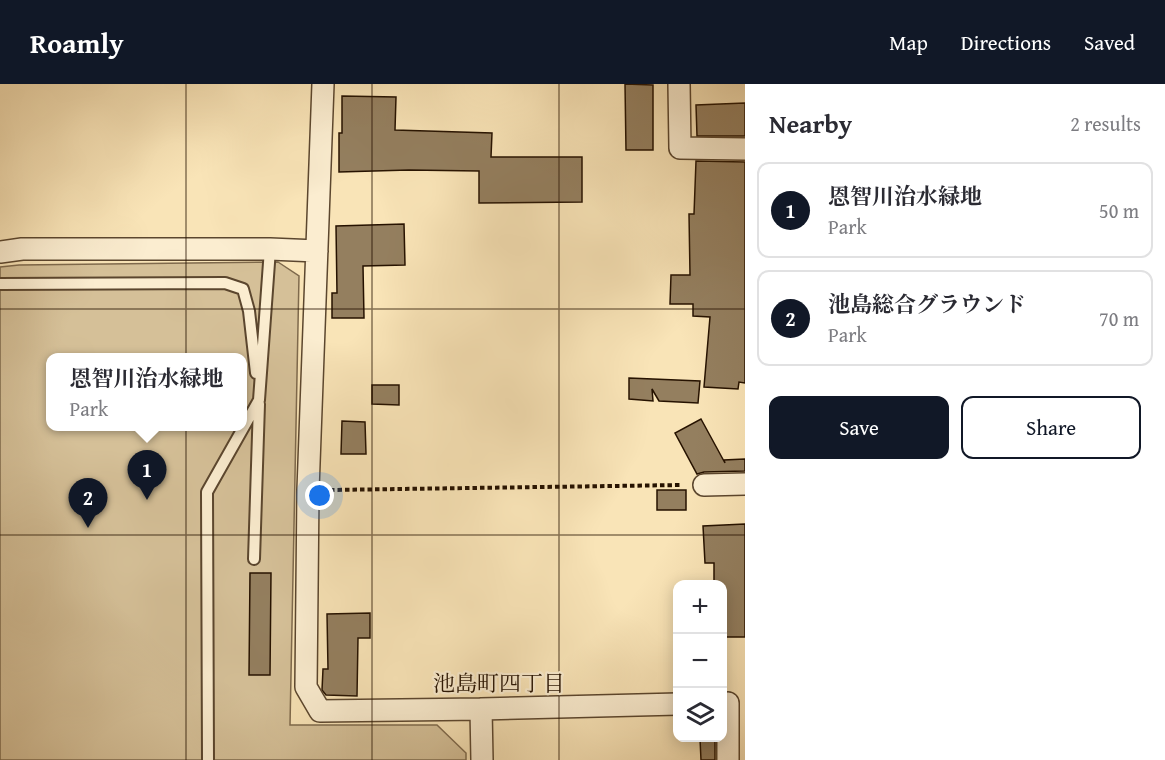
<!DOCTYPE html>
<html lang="en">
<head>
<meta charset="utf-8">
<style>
  body { margin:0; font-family:"Gentium Book Plus","Noto Serif JP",serif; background:#f2f2f3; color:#2b2b33 }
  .controls { position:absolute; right:18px; bottom:18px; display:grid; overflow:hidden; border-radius:12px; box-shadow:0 3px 15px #0003 }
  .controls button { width:54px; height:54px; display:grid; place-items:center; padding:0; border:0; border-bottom:2px solid #e1e1e2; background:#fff; color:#2b2b33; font:30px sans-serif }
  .you { position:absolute; left:320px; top:412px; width:21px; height:21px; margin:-15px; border:4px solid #fff; border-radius:50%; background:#1a73e8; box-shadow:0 0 0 9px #1a73e833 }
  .badge { display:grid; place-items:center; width:39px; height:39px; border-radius:50%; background:#111827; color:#fff; font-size:20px; font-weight:700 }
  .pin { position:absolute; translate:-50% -50px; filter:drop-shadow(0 2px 3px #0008) }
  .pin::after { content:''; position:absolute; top:32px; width:21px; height:18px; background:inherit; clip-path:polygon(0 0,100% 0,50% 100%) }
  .popup { position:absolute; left:46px; top:269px; width:201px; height:78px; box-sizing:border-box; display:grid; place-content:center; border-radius:12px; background:#fff; filter:drop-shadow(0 2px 4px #0005); font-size:20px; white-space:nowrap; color:#7c7c81 }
  .popup b { font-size:22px; color:#2b2b33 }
  .popup::after { content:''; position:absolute; left:50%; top:100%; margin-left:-12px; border:12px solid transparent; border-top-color:#fff }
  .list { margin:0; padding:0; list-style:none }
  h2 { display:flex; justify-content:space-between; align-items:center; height:78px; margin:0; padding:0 24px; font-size:26px }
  h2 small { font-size:20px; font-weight:400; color:#7c7c81 }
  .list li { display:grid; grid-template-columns:39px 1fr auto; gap:18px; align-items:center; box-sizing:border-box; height:96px; margin:0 12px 12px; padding:0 12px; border:2px solid #e1e1e2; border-radius:12px }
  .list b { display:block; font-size:22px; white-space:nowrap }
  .list p { margin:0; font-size:20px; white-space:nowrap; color:#7c7c81 }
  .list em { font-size:20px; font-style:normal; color:#7c7c81 }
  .actions { display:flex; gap:12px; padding:18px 24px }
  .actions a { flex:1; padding:14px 0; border:2px solid #111827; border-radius:12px; text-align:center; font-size:21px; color:#111827 }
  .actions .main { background:#111827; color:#fff }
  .icon { flex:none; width:33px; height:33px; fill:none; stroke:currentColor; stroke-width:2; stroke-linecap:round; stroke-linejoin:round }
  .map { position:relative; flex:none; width:745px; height:676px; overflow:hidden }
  header { display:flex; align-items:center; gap:36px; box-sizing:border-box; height:84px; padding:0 30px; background:#111827; color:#fff }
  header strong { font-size:28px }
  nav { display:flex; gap:33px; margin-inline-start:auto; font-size:21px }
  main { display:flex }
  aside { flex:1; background:#fff }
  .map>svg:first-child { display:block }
  .green { fill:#d5c098; stroke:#7e694c; stroke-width:1.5; fill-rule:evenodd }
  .building { fill:#947f5f; stroke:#261200; stroke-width:1.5 }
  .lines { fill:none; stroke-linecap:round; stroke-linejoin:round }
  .lane-casing { stroke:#5b462e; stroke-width:14 }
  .street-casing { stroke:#5b462e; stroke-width:24 }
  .path { stroke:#261200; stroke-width:4; stroke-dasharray:4.5 3; stroke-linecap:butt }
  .lane { stroke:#fbedd0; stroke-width:10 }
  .street { stroke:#fbedd0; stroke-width:21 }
  .grid { fill:none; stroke:#261200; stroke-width:1.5; stroke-opacity:0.55 }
  .labels { text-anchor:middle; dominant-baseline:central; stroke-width:4.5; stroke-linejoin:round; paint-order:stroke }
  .neighbourhood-label { font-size:22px; fill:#261200; stroke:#fbedd0 }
</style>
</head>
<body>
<header>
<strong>Roamly</strong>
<nav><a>Map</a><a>Directions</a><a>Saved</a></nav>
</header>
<main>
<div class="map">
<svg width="745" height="676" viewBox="0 0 745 676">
  <rect width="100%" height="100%" fill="#f9e4b7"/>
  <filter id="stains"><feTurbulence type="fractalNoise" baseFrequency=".00333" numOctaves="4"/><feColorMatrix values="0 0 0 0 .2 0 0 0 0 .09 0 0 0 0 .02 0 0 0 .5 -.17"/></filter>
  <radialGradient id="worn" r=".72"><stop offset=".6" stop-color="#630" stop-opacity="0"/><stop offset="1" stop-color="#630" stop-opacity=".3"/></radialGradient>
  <!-- green -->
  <path class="green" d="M 278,178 L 299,192 L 290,641 L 437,641 L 466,669 L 466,676 L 0,676 L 0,183 L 19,181 ZM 51,274 L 243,274 L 243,342 L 51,342 Z"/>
  <!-- building -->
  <path class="building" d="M 625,0 L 653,1 L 653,66 L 626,66 Z
    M 342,12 L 396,13 L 395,46 L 492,49 L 491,73 L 582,73 L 582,118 L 479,119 L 479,87 L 409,86 L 339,88 L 339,49 L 342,49 Z
    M 745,19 L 745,52 L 697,52 L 696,21 Z
    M 696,77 L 745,78 L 745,299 L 739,298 L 738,305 L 704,303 L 710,233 L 693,232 L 693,220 L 670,220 L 671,191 L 690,191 L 689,130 L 694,130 Z
    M 404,140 L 405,181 L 363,182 L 364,234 L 332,234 L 332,209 L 337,209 L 336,142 Z
    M 629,294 L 700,297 L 698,319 L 659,317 L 652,305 L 653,317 L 629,315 Z
    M 372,301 L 399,301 L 399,321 L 372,320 Z
    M 701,335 L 725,379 L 724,376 L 745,375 L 745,387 L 704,388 L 697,390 L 675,349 Z
    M 342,337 L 365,338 L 366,370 L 341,370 Z
    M 657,406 L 686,406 L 686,426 L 657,426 Z
    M 745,440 L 745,553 L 723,553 L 723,501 L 714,501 L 714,479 L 705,479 L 703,442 Z
    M 250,489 L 271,489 L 270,591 L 249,591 Z
    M 370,529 L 370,554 L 358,554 L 357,612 L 326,611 L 322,606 L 323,585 L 328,585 L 327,530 Z
    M 715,654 L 715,676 L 701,676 L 700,655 Z"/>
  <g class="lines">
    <defs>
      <path id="lane" d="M 0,200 L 225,199 L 243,205 L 249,227 L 256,289
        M 254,475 L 259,320
        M 208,676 L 207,408 L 259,316 L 270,165"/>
      <path id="street" d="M 323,0 L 308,406 L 306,603 L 320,627 L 481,625 L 482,676
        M 679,0 L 680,64 L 745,65
        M 0,168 L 22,165 L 270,165 L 317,167
        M 704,401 L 745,400
        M 728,619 L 728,676
        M 481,625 L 678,620"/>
    </defs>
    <!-- lane casing -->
    <use href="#lane" class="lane-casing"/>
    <!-- street casing -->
    <use href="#street" class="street-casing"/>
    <!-- path -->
    <path class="path" d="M 330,406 L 682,401"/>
    <!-- lane -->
    <use href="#lane" class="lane"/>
    <!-- street -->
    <use href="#street" class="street"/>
  </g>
  <!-- grid -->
  <path class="grid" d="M 186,0 L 186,676M 372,0 L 372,676M 559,0 L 559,676M 0,225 L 745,225M 0,451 L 745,451"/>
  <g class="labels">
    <!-- neighbourhood labels -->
    <g class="neighbourhood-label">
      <text x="499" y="599">池島町四丁目</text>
    </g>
  </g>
  <rect width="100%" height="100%" filter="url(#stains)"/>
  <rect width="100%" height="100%" fill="url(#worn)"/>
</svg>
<div class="controls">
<button>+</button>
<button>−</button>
<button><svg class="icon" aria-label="layers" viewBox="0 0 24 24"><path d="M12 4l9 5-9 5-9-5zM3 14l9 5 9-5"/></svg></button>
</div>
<div class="you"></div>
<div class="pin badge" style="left:147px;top:416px">1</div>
<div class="popup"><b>恩智川治水緑地</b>Park</div>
<div class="pin badge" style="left:88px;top:444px">2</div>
</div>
<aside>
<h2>Nearby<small>2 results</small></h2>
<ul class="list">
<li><span class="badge">1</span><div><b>恩智川治水緑地</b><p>Park</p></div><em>50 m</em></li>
<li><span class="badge">2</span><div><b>池島総合グラウンド</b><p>Park</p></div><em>70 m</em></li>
</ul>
<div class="actions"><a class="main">Save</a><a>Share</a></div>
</aside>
</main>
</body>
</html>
